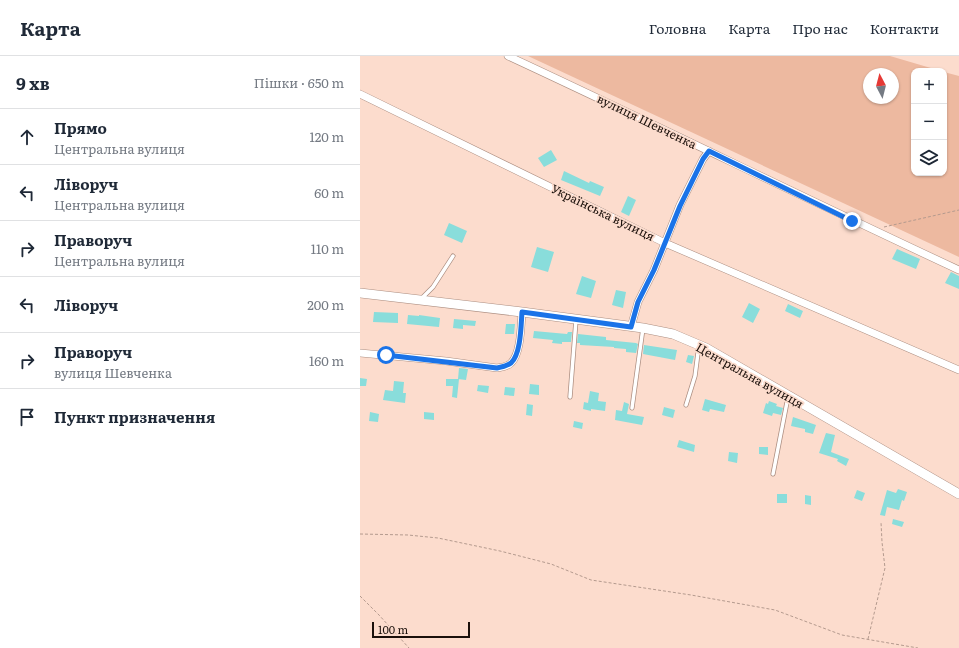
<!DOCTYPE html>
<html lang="uk">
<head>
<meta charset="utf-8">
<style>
  body { margin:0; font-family:Literata,serif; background:#f6f6f7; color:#1f2937 }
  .controls { position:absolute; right:12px; top:12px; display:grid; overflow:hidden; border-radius:8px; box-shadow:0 1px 3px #0004 }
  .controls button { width:36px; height:36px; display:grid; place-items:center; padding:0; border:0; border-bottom:1px solid #e0e1e3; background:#fff; color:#1f2937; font:20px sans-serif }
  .compass { position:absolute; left:503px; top:12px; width:36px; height:36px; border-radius:50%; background:#fff; box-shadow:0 1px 3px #0004; rotate:353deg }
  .scale { position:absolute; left:12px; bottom:10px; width:98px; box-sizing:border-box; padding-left:4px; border:2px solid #1b100b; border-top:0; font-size:11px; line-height:14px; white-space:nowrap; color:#1b100b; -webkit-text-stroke:3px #fcdccd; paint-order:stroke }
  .stop { position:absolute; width:12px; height:12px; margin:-9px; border:3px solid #1a73e8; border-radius:50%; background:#fff }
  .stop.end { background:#1a73e8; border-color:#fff; box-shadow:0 1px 4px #0008 }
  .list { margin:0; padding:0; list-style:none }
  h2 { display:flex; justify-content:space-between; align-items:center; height:52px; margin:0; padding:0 16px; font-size:17px }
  h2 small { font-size:13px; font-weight:400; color:#747a83 }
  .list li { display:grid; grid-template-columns:26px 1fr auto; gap:12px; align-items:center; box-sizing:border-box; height:56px; padding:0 16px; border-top:1px solid #e0e1e3 }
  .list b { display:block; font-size:15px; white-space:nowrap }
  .list p { margin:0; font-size:13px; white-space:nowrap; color:#747a83 }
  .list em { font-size:13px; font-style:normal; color:#747a83 }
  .icon { flex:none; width:22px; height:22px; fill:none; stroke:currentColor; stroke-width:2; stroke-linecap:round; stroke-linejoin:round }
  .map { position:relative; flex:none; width:599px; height:592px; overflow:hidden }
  header { display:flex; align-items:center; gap:24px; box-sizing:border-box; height:56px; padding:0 20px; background:#fff; border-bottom:1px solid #e0e1e3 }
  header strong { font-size:19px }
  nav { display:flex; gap:22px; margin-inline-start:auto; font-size:14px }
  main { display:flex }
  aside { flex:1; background:#fff }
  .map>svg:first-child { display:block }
  .green { fill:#edb9a0; fill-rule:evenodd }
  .building { fill:#89dddb }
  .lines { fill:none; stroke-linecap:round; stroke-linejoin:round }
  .service-casing { stroke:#ac8e81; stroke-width:5 }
  .minor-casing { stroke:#ac8e81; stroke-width:8 }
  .tertiary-casing { stroke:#ac8e81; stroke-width:10 }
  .path { stroke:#b49a8e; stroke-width:1; stroke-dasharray:3 2; stroke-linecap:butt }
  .service { stroke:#fff; stroke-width:3.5 }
  .minor { stroke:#fff; stroke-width:7 }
  .tertiary { stroke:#fff; stroke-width:9 }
  .route { stroke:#1a73e8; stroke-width:5 }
  .labels { text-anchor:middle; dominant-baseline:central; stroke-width:3.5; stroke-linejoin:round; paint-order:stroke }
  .street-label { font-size:12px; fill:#1b100b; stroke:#fcdccd }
</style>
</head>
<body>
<header>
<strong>Карта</strong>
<nav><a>Головна</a><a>Карта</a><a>Про нас</a><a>Контакти</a></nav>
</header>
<main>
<aside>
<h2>9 хв<small>Пішки · 650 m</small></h2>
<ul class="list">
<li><svg class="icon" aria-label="ahead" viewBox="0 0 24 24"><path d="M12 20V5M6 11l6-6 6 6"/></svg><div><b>Прямо</b><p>Центральна вулиця</p></div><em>120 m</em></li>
<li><svg class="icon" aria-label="left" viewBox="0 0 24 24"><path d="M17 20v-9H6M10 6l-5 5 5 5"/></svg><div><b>Ліворуч</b><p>Центральна вулиця</p></div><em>60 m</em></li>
<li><svg class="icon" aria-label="right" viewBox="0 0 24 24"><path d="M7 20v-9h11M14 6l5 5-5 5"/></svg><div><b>Праворуч</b><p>Центральна вулиця</p></div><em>110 m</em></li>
<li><svg class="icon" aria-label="left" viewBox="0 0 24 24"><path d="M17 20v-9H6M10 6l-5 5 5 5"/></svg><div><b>Ліворуч</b></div><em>200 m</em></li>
<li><svg class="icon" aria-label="right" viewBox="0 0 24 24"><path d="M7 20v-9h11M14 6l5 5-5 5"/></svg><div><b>Праворуч</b><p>вулиця Шевченка</p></div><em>160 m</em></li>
<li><svg class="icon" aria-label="arrive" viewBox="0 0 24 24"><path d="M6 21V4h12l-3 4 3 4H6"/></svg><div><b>Пункт призначення</b></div></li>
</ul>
</aside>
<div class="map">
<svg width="599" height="592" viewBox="0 0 599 592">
  <rect width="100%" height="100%" fill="#fcdccd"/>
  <!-- green -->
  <path class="green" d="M 168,0 L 530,0 L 581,15 L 554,15 L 554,117 L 584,117 L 584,16 L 599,20 L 599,201 ZM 509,18 L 533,18 L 533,42 L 509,42 Z"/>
  <!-- building -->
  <path class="building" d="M 191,94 L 197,104 L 184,111 L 178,102 Z
    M 204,115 L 229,127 L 230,125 L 244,131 L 240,140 L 201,124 Z
    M 268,140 L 276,144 L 269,160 L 261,156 Z
    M 89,167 L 107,175 L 102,187 L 84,179 Z
    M 177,191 L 194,196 L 188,216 L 171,211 Z
    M 537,193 L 560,203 L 556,213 L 532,203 Z
    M 591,216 L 599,220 L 599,233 L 585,227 Z
    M 222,220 L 236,225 L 231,242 L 216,238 Z
    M 256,234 L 266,236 L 263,252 L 252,249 Z
    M 389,247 L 400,253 L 393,267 L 382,261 Z
    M 428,248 L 443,255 L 440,262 L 425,255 Z
    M 14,256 L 38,257 L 38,267 L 13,266 Z
    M 48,259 L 59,260 L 59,259 L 80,262 L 79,271 L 47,268 Z
    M 94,263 L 116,265 L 115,270 L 103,269 L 103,273 L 93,272 Z
    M 146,268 L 155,268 L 154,278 L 145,278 Z
    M 174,275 L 207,278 L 208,276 L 212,276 L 211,286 L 202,286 L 202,288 L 192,287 L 193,284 L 173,282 Z
    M 218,278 L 246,281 L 246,284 L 276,287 L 278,288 L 276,297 L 266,296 L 266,293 L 254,292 L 254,291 L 220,289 L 220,287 L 217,287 Z
    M 284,289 L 317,294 L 315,304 L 283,298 Z
    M 328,299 L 334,300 L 332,308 L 326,306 Z
    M 99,312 L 108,313 L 106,324 L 98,323 Z
    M 0,322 L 7,323 L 6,330 L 0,330 Z
    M 86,323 L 99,323 L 97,342 L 92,341 L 93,330 L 86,330 Z
    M 34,325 L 44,326 L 43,337 L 46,337 L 45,347 L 23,344 L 25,334 L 33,335 Z
    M 170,328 L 179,329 L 179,339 L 169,338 Z
    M 118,329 L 129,330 L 128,337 L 117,335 Z
    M 145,331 L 155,332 L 154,340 L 144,339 Z
    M 230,335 L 239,337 L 238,345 L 246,346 L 245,355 L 231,353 L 231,355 L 223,353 L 224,346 L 228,347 Z
    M 345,343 L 366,349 L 364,356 L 350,353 L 349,356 L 342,354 Z
    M 409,345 L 417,348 L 416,350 L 423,352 L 421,359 L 413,357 L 412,360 L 403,357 L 406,347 L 408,348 Z
    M 264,346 L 269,348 L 267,358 L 284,361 L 282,369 L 255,364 L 256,354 L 262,355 Z
    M 167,348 L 173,349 L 172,360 L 166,359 Z
    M 304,351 L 315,354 L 313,362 L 302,359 Z
    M 10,356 L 19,358 L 18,366 L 9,365 Z
    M 64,356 L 74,357 L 74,364 L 64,363 Z
    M 433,361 L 456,369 L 453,378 L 445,376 L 445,373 L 431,370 Z
    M 214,365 L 223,367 L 222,373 L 213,371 Z
    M 466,377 L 475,379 L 471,396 L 489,403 L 486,410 L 477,405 L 478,403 L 459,397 Z
    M 319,384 L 335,389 L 334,396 L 317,391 Z
    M 399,391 L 408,391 L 408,399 L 399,398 Z
    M 369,396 L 378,397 L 377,407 L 368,405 Z
    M 538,433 L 547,436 L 544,445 L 542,444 L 539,454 L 527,451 L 525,460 L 520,459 L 527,434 L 536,437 Z
    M 497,434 L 505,437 L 502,445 L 494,442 Z
    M 417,438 L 427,438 L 427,447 L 417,447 Z
    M 445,439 L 451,440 L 451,449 L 445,448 Z
    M 533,463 L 544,466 L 542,471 L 532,468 Z"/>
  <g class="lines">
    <defs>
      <path id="service" d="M 62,242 L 73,231 L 93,200
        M 210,341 L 216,264
        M 326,349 L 335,320 L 339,289
        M 272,352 L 283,272
        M 413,418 L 428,341"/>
      <path id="minor" d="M 148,0 C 299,70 448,144 599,214
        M 0,38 L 305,187 L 599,314
        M 271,271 L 278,246 L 294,214 L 320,149 L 343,103 L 349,95
        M 0,297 L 86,305 L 137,312 C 142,311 147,311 151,307 C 161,298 161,269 162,256"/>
      <path id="tertiary" d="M 0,237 L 162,256 L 283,272 L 313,278 L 346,292 L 599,438"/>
    </defs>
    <!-- service casing -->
    <use href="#service" class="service-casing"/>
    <!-- minor casing -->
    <use href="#minor" class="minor-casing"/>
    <!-- tertiary casing -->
    <use href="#tertiary" class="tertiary-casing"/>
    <!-- path -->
    <path class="path" d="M 524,171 L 599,154
      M 0,478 L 48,479 L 78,482 L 140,495 L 191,508 L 231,524 L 331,539 L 415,554 L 482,579 L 558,592
      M 0,540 L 19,559 L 49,592
      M 508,583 L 525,512 L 522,486 L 521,466"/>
    <!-- service -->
    <use href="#service" class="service"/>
    <!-- minor -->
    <use href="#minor" class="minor"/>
    <!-- tertiary -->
    <use href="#tertiary" class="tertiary"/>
  </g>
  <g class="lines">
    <!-- route -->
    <path class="route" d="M 26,299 L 137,312 C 142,311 147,310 151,307 C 161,298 161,269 162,256 L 271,271 L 278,246 L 294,214 L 320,150 L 343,103 L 349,95 L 492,165"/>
  </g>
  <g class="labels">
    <!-- street labels -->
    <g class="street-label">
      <text transform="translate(287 65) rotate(26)">вулиця Шевченка</text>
      <text transform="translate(243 156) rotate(26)">Українська вулиця</text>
      <text transform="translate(390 319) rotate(29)">Центральна вулиця</text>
    </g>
  </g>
</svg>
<div class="controls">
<button>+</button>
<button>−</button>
<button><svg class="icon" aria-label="layers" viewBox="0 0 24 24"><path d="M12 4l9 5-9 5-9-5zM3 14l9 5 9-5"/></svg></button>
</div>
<svg class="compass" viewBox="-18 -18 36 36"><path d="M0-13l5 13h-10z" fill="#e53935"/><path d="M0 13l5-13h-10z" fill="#747a83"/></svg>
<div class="scale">100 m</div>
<div class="stop" style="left:26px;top:299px"></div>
<div class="stop end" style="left:492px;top:165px"></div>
</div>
</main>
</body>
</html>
